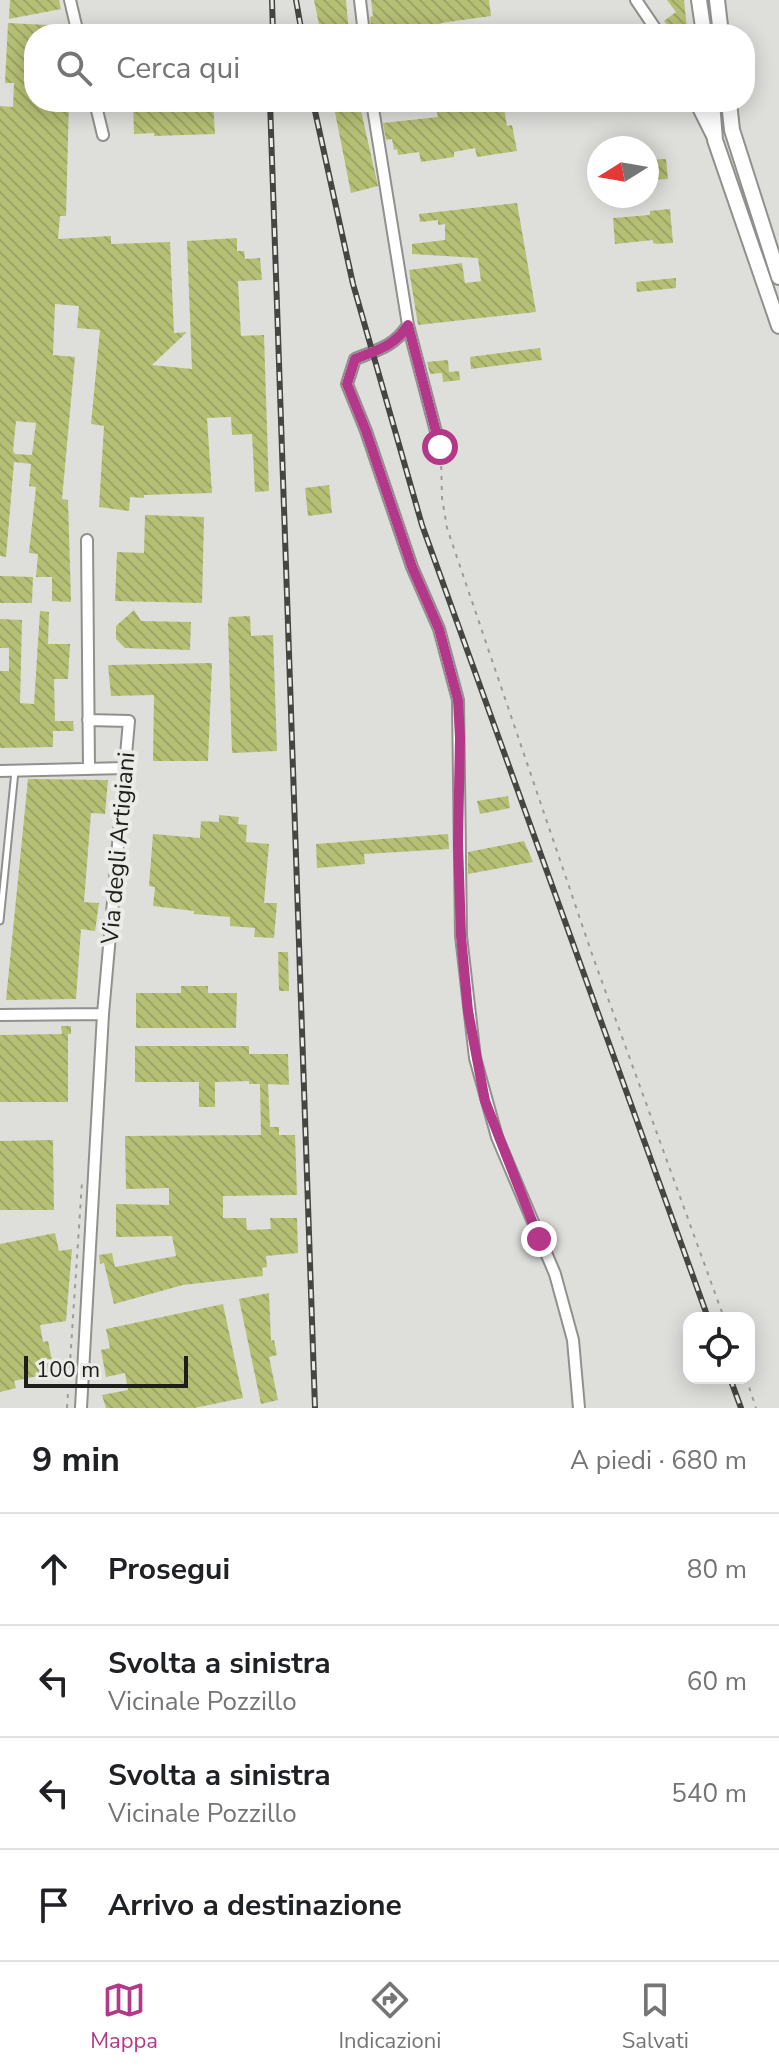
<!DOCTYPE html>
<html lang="it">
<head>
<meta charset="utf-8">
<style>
  body { margin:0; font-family:"Nunito Sans",sans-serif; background:#f2f2f2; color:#202124 }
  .controls { position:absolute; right:24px; bottom:24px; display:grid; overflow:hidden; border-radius:16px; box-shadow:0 4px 20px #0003 }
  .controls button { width:72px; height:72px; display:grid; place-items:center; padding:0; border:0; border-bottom:2px solid #e0e0e0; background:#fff; color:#202124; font:40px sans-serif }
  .compass { position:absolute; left:587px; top:136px; width:72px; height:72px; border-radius:50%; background:#fff; box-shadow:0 4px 20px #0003; rotate:259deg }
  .scale { position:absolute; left:24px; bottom:20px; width:164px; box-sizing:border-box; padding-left:8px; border:4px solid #1e1f1d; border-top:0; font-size:22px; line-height:28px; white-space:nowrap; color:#1e1f1d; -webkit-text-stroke:6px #ebece8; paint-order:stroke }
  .stop { position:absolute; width:24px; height:24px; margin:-18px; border:6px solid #b33889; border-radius:50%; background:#fff }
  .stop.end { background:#b33889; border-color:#fff; box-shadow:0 2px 8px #0008 }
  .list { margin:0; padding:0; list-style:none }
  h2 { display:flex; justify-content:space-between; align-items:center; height:104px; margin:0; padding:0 32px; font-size:34px }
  h2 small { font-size:26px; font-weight:400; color:#757577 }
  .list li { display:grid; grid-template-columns:52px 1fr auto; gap:24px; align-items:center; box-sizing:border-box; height:112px; padding:0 32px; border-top:2px solid #e0e0e0 }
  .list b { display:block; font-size:30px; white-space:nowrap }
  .list p { margin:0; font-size:26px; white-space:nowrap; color:#757577 }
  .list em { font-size:26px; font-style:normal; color:#757577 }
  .icon { flex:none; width:44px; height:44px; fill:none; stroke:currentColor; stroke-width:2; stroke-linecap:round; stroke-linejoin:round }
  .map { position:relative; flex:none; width:779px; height:1408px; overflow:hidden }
  .search { position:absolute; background:#fff; box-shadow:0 4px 20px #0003; left:24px; right:24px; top:24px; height:88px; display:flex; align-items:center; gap:20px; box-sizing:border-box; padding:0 28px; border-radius:32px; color:#757577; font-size:30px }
  .sheet { height:552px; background:#fff }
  nav { display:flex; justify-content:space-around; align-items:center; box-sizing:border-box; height:112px; border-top:2px solid #e0e0e0; background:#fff; font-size:22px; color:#757577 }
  nav a { display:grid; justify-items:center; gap:4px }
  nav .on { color:#b33889 }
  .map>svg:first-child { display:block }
  .building { fill:url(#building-back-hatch); fill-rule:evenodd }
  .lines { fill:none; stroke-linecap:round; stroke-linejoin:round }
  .lane-casing { stroke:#90908d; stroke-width:9 }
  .street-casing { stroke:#90908d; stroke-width:14 }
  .secondary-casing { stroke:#90908d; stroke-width:18 }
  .path { stroke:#9b9c99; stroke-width:2; stroke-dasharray:4 6; stroke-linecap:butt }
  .lane { stroke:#fff; stroke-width:5 }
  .street { stroke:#fff; stroke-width:10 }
  .secondary { stroke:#fff; stroke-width:14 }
  .rail-casing { stroke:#454644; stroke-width:6 }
  .rail { stroke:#ebece8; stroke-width:3; stroke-dasharray:9; stroke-linecap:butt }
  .route { stroke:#b33889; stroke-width:10 }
  .labels { text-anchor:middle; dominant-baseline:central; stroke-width:8; stroke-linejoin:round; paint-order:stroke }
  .street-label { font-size:24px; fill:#1e1f1d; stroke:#ebece8 }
</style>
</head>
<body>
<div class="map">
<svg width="779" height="1408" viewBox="0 0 779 1408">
  <defs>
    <pattern id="building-back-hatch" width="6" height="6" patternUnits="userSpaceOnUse" patternTransform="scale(2)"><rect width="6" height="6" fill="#b6c075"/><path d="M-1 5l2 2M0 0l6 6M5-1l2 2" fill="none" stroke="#9ca565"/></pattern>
  </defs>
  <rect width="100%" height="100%" fill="#dedfdb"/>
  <!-- building -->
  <path class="building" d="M 10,0 L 59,0 L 61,9 L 9,19 Z
    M 314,0 L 346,0 L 349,34 L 321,34 Z
    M 371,0 L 489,0 L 491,16 L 441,23 L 442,34 L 372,34 L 370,17 L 373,16 Z
    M 667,0 L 684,0 L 687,28 L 674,34 L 664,21 L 676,12 Z
    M 8,23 L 68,26 L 70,34 L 34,34 L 34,102 L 69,102 L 66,216 L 60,216 L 58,239 L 111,236 L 111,244 L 170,242 L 174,333 L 187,332 L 152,365 L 192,369 L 187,241 L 237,238 L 237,251 L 244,251 L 245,259 L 260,258 L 262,280 L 238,281 L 241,336 L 264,335 L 269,491 L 255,492 L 252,434 L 232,435 L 231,417 L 207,418 L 212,493 L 144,495 L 144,498 L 130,497 L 129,511 L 99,507 L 104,426 L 91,424 L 100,330 L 77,328 L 79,306 L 55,304 L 53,355 L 75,357 L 62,499 L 68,500 L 71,602 L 52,601 L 52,577 L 36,577 L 38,554 L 29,553 L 36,487 L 29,486 L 31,464 L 14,462 L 6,557 L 0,556 L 0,106 L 13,107 L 14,83 L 5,83 ZM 16,421 L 36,423 L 32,455 L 15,454 L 13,451 Z
    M 133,102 L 213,102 L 215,134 L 154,136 L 154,133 L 134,134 Z
    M 333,102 L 359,102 L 378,186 L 351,193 Z
    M 435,102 L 503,102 L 507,126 L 512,125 L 517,151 L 477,157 L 475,148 L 454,152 L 454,157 L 421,162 L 419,152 L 398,155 L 397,149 L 394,150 L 392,139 L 386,140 L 383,123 L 438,117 Z
    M 666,159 L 668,179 L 648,180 L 647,160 Z
    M 517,203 L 536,312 L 418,325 L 409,270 L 462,263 L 465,283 L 481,281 L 478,258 L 412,254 L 412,244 L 445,240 L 445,224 L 438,225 L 438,220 L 420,222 L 419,214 Z
    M 670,209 L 673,243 L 657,244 L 653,243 L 653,240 L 615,244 L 613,218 L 650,215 L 650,211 Z
    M 676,278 L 676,288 L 637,292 L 636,282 Z
    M 540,348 L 542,360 L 471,369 L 470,357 Z
    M 448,360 L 449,372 L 459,371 L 460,380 L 443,382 L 442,373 L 430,374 L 427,362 Z
    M 329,485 L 332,513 L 308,516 L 305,488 Z
    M 145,515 L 204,517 L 202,603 L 115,601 L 117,552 L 144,553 Z
    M 0,576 L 33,577 L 32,603 L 0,603 Z
    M 134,610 L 141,621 L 191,622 L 190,650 L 125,648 L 116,639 L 116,626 Z
    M 40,611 L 49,612 L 48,644 L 70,644 L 68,679 L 54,679 L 55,721 L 73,721 L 74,731 L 53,731 L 53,747 L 0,748 L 0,671 L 9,671 L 9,648 L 0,648 L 0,619 L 22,620 L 20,703 L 34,704 Z
    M 250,616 L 251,636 L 273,635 L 277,751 L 232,753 L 228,625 L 229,617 Z
    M 212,663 L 208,761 L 153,761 L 154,695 L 111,696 L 108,665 Z
    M 28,779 L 108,780 L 105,814 L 91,813 L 84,902 L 99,903 L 95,931 L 81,929 L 76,999 L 6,1000 Z
    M 508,796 L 510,808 L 480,814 L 477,801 Z
    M 219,815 L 239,817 L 238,824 L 247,825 L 246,842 L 269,844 L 264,903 L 277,903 L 274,938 L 254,937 L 255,928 L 230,926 L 230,917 L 194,914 L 194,911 L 153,906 L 155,887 L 149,886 L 153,834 L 200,838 L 201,821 L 219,822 Z
    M 448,834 L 449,849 L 364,854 L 365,864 L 317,868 L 316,844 Z
    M 524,841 L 533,862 L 468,874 L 468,852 Z
    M 278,952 L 288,952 L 289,991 L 279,991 Z
    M 181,986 L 208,986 L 208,993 L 237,993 L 236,1028 L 136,1028 L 136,993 L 181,993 Z
    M 61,1026 L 71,1026 L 71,1034 L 68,1034 L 68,1102 L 0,1102 L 0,1035 L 62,1034 Z
    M 135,1046 L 249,1046 L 249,1054 L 288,1054 L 289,1085 L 268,1084 L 270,1127 L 279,1127 L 279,1135 L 295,1135 L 297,1195 L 223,1196 L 223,1218 L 246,1218 L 247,1230 L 271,1229 L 270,1218 L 297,1218 L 298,1253 L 266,1256 L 267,1267 L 262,1268 L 263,1276 L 183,1285 L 114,1304 L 104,1263 L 100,1264 L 99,1255 L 112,1253 L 115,1267 L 176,1256 L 172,1236 L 116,1237 L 116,1204 L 169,1205 L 169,1188 L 126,1189 L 125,1136 L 261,1135 L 260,1084 L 249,1084 L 249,1081 L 215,1082 L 215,1107 L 199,1107 L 199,1082 L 135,1082 Z
    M 53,1140 L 54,1210 L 0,1210 L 0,1141 Z
    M 55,1233 L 59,1251 L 72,1249 L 66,1321 L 40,1325 L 43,1342 L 48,1341 L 53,1365 L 50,1365 L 52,1373 L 14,1381 L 16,1388 L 0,1392 L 0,1244 Z
    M 269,1293 L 271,1341 L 274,1340 L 277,1355 L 269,1357 L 278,1400 L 261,1404 L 239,1299 Z
    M 223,1304 L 243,1398 L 194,1408 L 106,1408 L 102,1395 L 128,1390 L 125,1373 L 106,1377 L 101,1350 L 110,1348 L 106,1329 Z"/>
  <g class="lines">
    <defs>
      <path id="lane" d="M 0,921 L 15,771"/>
      <path id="street" d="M 70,0 L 78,34
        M 360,0 L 364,34
        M 636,0 L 659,34
        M 95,102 L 103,135
        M 372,102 L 408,325 L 440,447
        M 695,102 L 712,136
        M 408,325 C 395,346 377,350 355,359 L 347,384 L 366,431 L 412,567 L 439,629 L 458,700 L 461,936 L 475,1058 L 497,1137 L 555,1274 L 573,1340 L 579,1408
        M 87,540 L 89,769
        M 0,771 L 126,768
        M 0,1015 L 103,1014
        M 81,1408 L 103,1014 L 129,721 L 88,720"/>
      <path id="secondary" d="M 699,0 L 704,34
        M 717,0 L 721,34
        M 712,102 L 715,140 L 779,326
        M 729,102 L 732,130 L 779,277"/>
    </defs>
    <!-- lane casing -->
    <use href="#lane" class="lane-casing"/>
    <!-- street casing -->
    <use href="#street" class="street-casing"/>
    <!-- secondary casing -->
    <use href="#secondary" class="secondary-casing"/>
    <!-- path -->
    <path class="path" d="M 441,456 L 442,498 L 447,528 L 593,957 L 724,1318
      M 746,1378 L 756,1408
      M 67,1408 L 82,1182"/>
    <!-- lane -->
    <use href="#lane" class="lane"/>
    <!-- street -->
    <use href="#street" class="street"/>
    <!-- secondary -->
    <use href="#secondary" class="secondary"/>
    <defs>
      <path id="rail" d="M 272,0 L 273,34
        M 296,0 L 302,34
        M 270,102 L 315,1408
        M 313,102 L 353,284 L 422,525 L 708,1318
        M 730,1378 L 741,1408"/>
    </defs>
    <!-- rail casing -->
    <use href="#rail" class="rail-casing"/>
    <!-- rail -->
    <use href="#rail" class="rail"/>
  </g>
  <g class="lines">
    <!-- route -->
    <path class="route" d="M 440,447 L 408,325 C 395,346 377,350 355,359 L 347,384 L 366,431 L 412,567 L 439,629 L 458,700 L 460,738 L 458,842 L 461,936 L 468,1011 L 485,1101 L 539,1239"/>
  </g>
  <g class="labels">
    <!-- street labels -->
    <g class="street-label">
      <text transform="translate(118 848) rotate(-85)">Via degli Artigiani</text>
    </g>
  </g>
</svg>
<div class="controls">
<button><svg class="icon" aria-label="locate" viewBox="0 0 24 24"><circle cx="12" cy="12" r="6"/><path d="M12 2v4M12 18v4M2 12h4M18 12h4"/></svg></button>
</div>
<svg class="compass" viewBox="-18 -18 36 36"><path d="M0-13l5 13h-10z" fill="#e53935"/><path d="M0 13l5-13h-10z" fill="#757577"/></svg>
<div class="scale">100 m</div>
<div class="stop" style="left:440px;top:447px"></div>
<div class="stop end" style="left:539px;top:1239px"></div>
<div class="search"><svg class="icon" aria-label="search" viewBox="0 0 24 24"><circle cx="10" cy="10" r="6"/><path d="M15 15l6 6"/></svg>Cerca qui</div>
</div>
<section class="sheet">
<h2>9 min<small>A piedi · 680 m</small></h2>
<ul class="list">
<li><svg class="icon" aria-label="ahead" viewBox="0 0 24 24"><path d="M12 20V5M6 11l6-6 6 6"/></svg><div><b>Prosegui</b></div><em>80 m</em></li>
<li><svg class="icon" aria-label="left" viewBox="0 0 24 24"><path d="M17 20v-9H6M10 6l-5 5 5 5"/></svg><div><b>Svolta a sinistra</b><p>Vicinale Pozzillo</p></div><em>60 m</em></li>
<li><svg class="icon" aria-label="left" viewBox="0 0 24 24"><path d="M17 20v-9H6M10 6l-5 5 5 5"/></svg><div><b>Svolta a sinistra</b><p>Vicinale Pozzillo</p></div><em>540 m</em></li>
<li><svg class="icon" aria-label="arrive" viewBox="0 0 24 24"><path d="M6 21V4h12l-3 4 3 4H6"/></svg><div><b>Arrivo a destinazione</b></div></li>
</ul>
</section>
<nav>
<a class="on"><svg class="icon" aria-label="map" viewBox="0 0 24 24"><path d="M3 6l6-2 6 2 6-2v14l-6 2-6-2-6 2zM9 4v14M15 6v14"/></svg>Mappa</a>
<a><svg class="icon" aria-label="directions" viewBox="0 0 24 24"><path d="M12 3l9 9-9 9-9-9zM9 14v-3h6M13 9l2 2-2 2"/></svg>Indicazioni</a>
<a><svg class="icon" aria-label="saved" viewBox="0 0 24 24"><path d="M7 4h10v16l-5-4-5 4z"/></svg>Salvati</a>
</nav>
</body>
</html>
